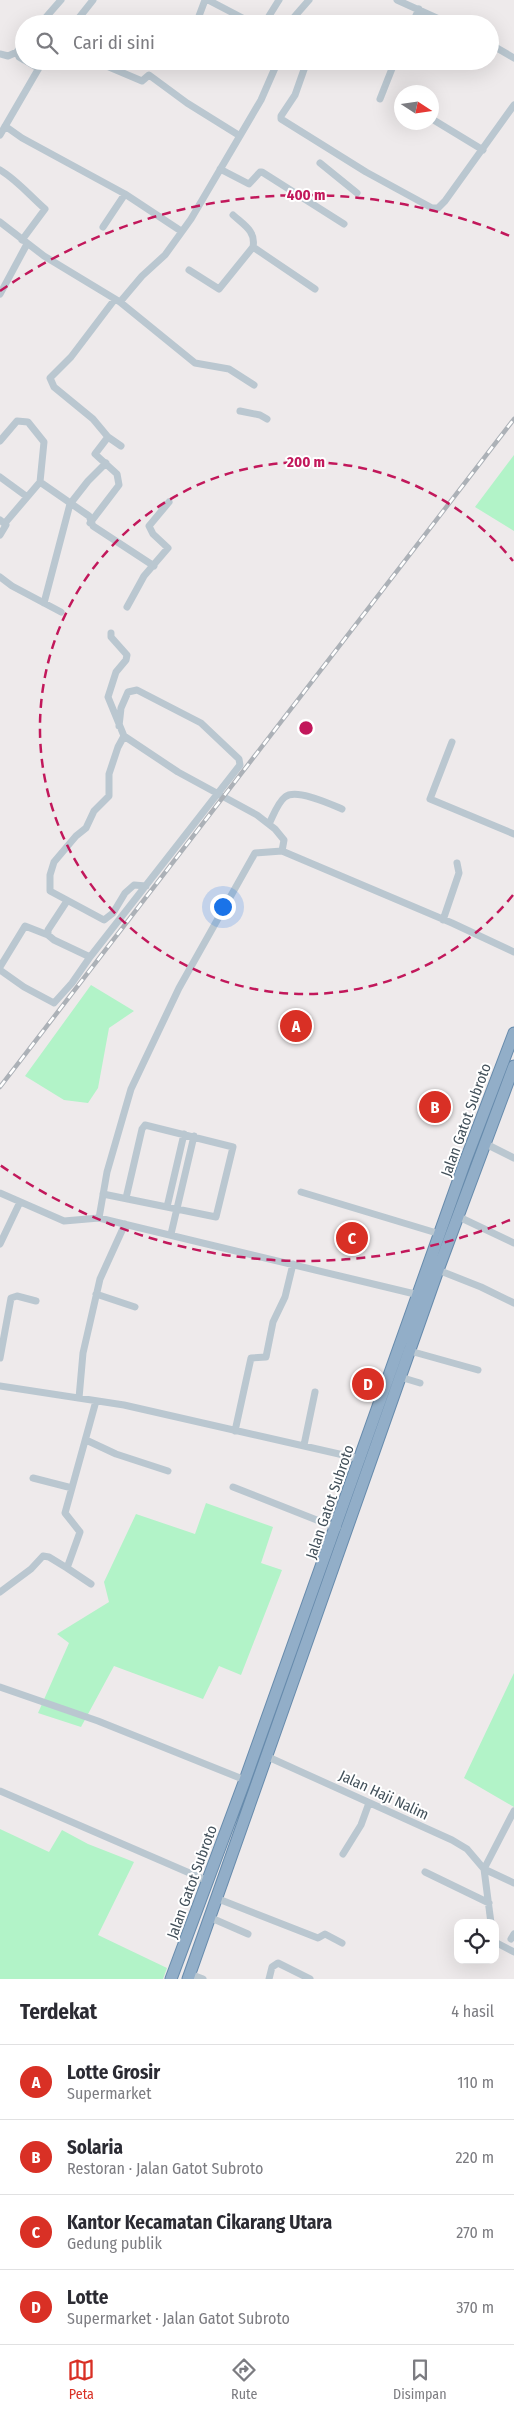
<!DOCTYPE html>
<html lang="id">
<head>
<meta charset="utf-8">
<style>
  body { margin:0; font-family:"Fira Sans Condensed",sans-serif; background:#f7f7f7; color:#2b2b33 }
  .controls { position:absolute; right:15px; bottom:15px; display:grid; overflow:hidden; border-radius:10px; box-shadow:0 5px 20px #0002 }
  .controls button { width:45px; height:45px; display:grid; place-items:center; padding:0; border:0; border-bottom:1px solid #e1e1e2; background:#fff; color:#2b2b33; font:25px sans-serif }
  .compass { position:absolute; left:394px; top:85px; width:45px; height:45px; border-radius:50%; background:#fff; box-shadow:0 5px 20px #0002; rotate:102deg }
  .you { position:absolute; left:222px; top:906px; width:18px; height:18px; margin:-12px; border:4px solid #fff; border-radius:50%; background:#1a73e8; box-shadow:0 0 0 8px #1a73e833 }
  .badge { display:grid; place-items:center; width:32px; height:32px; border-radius:50%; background:#d93025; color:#fff; font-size:16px; font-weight:700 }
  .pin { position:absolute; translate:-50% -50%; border:2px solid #fff; box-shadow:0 1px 5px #0006 }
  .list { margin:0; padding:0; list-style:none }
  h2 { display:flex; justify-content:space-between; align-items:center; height:65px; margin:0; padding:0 20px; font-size:21px }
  h2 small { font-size:16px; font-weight:400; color:#7c7c81 }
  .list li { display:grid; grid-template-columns:32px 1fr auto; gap:15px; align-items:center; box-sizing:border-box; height:75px; padding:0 20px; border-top:1px solid #e1e1e2 }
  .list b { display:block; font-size:19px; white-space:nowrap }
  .list p { margin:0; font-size:16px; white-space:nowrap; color:#7c7c81 }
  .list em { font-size:16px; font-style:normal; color:#7c7c81 }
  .icon { flex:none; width:28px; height:28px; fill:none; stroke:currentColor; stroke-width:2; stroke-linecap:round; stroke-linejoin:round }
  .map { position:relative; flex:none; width:514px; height:1979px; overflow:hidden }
  .search { position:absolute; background:#fff; box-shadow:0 5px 20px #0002; left:15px; right:15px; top:15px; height:55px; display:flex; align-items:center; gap:12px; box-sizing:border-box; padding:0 18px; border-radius:28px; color:#7c7c81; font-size:19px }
  .sheet { height:365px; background:#fff }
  nav { display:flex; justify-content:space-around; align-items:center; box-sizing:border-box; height:70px; border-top:1px solid #e1e1e2; background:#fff; font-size:14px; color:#7c7c81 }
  nav a { display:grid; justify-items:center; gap:2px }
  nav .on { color:#d93025 }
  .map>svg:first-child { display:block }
  .green { fill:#b2f3c8 }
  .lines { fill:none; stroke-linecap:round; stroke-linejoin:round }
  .trunk-casing { stroke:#678bac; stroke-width:13 }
  .minor { stroke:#bac7d0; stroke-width:7 }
  .trunk { stroke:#92aec8; stroke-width:11 }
  .rail-casing { stroke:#acb1b7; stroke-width:4.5 }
  .rail { stroke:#fff; stroke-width:2.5; stroke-dasharray:8; stroke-linecap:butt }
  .ring { fill:none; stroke:#c2185b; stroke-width:2.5; stroke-dasharray:9 6 }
  .labels { text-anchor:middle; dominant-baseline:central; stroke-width:4; stroke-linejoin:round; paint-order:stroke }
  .street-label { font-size:15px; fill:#42505a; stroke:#fff }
  .centre { fill:#c2185b; stroke:#fff; stroke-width:2.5 }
  .ring-label { font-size:15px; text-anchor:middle; font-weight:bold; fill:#c2185b; stroke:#fff; stroke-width:4; stroke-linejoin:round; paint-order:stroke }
</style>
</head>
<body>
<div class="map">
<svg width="514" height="1979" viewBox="0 0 514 1979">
  <rect width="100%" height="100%" fill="#eeeaeb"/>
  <!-- green -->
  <path class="green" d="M 514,455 L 514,531 L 475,507 Z
    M 91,985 L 134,1011 L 109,1028 L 98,1088 L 88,1103 L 64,1100 L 25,1076 Z
    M 206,1503 L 273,1527 L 261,1563 L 282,1570 L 241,1675 L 219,1666 L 203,1699 L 114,1666 L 81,1727 L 38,1713 L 69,1643 L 57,1634 L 109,1602 L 104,1582 L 136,1514 L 195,1534 Z
    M 514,1673 L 514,1807 L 464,1778 Z
    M 0,1829 L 49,1852 L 62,1830 L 88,1844 L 134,1862 L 98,1935 L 167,1968 L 163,1979 L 0,1979 Z"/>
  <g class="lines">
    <defs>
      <path id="trunk" d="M 171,1979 L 245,1780 L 465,1162 L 514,1033
        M 188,1979 L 438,1270 L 514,1066"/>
    </defs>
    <!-- trunk casing -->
    <use href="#trunk" class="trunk-casing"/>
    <!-- minor -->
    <path class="minor" d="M 208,0 L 254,24
      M 397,0 L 450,24
      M 40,24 L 61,0
      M 74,24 L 93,0
      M 196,24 L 205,0
      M 264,24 L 279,0
      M 288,24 L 309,0
      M 412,24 L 419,9
      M 24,41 L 17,52 L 19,57 L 24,60
      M 490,44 L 514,58
      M 0,54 L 8,56 L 17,52
      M 26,61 L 38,68
      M 307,61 L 295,95 L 281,116 L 281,119 L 366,172 L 432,208 L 438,208 L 445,201 L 514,105
      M 109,67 L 142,81 L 149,75 L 187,103 L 240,136
      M 380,99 L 395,61
      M 432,119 L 483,150
      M 5,126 L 22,138 L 125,194 L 181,231
      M 0,135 L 43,61
      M 320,163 L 357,193
      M 220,169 L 249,184 L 260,172 L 262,172 L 344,224
      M 0,170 C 17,180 30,196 45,209 L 22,240
      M 233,215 C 244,225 256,231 253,247 L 315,289
      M 0,222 L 44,256 L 120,302 L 195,363 L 229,369 L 254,385
      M 103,227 L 125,194
      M 189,270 L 219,289 L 253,247
      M 0,294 L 27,244
      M 120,302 L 142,276 L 165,255 L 191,219 L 261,100 L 278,61
      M 240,411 L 260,415 L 267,419
      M 108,437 L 121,446
      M 0,441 L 17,421 L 28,422 L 44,442 L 40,482 L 89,516 L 93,526 L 154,566
      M 0,477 L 26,496
      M 0,520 L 6,525 L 0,535
      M 5,523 L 40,482
      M 90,523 L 119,485 L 117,474 L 95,454 L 108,437 L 93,419 L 54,387 L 50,378 L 71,357 L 115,299
      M 0,577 L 12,586 L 61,612
      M 44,603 L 70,504 L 88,481 L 106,463
      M 127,607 L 144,576 L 168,548 L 153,534 L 149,526 L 169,502
      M 111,633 L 111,637 L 127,655 L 126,660 L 116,672 L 108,697 L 124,736 L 178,772 L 257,815 L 275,829 L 284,840 L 282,851
      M 124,736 L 118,747 L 109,774 L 109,796 L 94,811 L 86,828 L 76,836 L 54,862 L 50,875 L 50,891 L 104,920 L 113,913 L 125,893 L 134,885 L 146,886
      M 452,742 L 430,799 L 514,834
      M 269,824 C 273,816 278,802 285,797 C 296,788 330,804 342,809
      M 67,901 L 48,930 L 48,935 L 54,940 L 90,957
      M 443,920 L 459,873 L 457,863
      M 0,967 L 25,926 L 48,935
      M 0,970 L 24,987 L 54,1003 L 72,983 L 90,957 L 240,765 L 239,759 L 201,723 L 137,690 L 128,692 L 121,708 L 119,726
      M 484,1143 L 514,1158
      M 301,1192 L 440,1234
      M 0,1193 L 64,1221 L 99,1218 L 419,1295
      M 103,1194 L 216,1217 L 233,1147 L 145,1125 L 142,1129 L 126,1198
      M 167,1207 L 184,1134
      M 457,1216 L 514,1243
      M 99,1218 L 107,1172 L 131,1089 L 179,988 L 255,853 L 282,851 L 452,923 L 514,952
      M 171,1234 L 194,1136
      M 0,1244 L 20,1202
      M 438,1270 L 481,1287 L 514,1303
      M 96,1294 L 135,1307
      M 410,1351 L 478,1370
      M 0,1358 L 11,1298 L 17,1296 L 36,1301
      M 400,1377 L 420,1383
      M 0,1386 L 124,1405 L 361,1459
      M 79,1398 L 83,1353 L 100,1279 L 125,1224
      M 235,1431 L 251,1358 L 266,1357 L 273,1322 L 285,1297 L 293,1264
      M 86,1440 L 116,1454 L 168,1471
      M 304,1445 L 315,1392
      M 33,1478 L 72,1488
      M 233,1487 L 337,1528
      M 91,1584 L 67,1568 L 80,1532 L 65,1513 L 96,1401
      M 0,1592 L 31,1569 L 43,1556 L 49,1557 L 67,1568
      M 0,1687 L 98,1721 L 245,1780
      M 266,1756 L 452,1840 L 467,1849 L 484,1869 L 514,1883
      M 0,1791 L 208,1881
      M 343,1854 L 361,1825 L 369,1803
      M 425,1872 L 489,1903
      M 216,1898 L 318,1938 L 325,1934 L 342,1943
      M 209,1917 L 248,1934
      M 491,1923 L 484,1869 L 514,1811
      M 511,1939 L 514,1934
      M 495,1942 L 514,1952
      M 190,1974 L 203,1979
      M 269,1979 L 272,1967 L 278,1963 L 310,1979"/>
    <!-- trunk -->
    <use href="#trunk" class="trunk"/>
    <defs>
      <path id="rail" d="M 0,1087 L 514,419"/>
    </defs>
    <!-- rail casing -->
    <use href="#rail" class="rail-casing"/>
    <!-- rail -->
    <use href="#rail" class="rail"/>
  </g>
  <!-- distance rings -->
  <g class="ring">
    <path d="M513 895A266 266 0 1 1 513 561"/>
    <path d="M510 1220A533 533 0 0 1 0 1165M0 291A533 533 0 0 1 510 236"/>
  </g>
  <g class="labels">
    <!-- street labels -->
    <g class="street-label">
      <text transform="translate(466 1120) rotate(-70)">Jalan Gatot Subroto</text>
      <text transform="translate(330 1502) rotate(-71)">Jalan Gatot Subroto</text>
      <text transform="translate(384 1795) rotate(25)">Jalan Haji Nalim</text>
      <text transform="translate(192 1882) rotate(-70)">Jalan Gatot Subroto</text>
    </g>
  </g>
  <circle cx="306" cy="728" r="8" class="centre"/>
  <g class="ring-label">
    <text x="306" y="200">400 m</text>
    <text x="306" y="467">200 m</text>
  </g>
</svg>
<div class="controls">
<button><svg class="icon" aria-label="locate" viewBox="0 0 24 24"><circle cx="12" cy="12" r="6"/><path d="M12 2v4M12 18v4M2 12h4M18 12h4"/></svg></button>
</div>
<svg class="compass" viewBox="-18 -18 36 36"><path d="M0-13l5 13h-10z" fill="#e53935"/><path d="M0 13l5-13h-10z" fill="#7c7c81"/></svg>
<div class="you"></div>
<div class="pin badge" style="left:296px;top:1026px">A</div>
<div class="pin badge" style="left:435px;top:1107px">B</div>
<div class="pin badge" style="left:352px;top:1238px">C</div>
<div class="pin badge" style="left:368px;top:1384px">D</div>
<div class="search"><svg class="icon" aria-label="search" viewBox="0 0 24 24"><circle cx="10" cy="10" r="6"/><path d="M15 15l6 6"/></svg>Cari di sini</div>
</div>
<section class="sheet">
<h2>Terdekat<small>4 hasil</small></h2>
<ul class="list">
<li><span class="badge">A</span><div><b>Lotte Grosir</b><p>Supermarket</p></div><em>110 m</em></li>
<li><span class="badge">B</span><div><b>Solaria</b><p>Restoran · Jalan Gatot Subroto</p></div><em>220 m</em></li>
<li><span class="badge">C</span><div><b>Kantor Kecamatan Cikarang Utara</b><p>Gedung publik</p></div><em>270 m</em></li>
<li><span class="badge">D</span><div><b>Lotte</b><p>Supermarket · Jalan Gatot Subroto</p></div><em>370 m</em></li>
</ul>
</section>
<nav>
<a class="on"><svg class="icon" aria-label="map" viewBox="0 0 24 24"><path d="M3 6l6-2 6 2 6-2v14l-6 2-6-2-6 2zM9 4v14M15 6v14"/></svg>Peta</a>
<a><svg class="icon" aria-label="directions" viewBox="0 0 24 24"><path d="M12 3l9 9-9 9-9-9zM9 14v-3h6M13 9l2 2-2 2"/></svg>Rute</a>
<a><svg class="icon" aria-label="saved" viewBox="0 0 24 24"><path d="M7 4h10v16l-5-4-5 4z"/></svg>Disimpan</a>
</nav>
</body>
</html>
